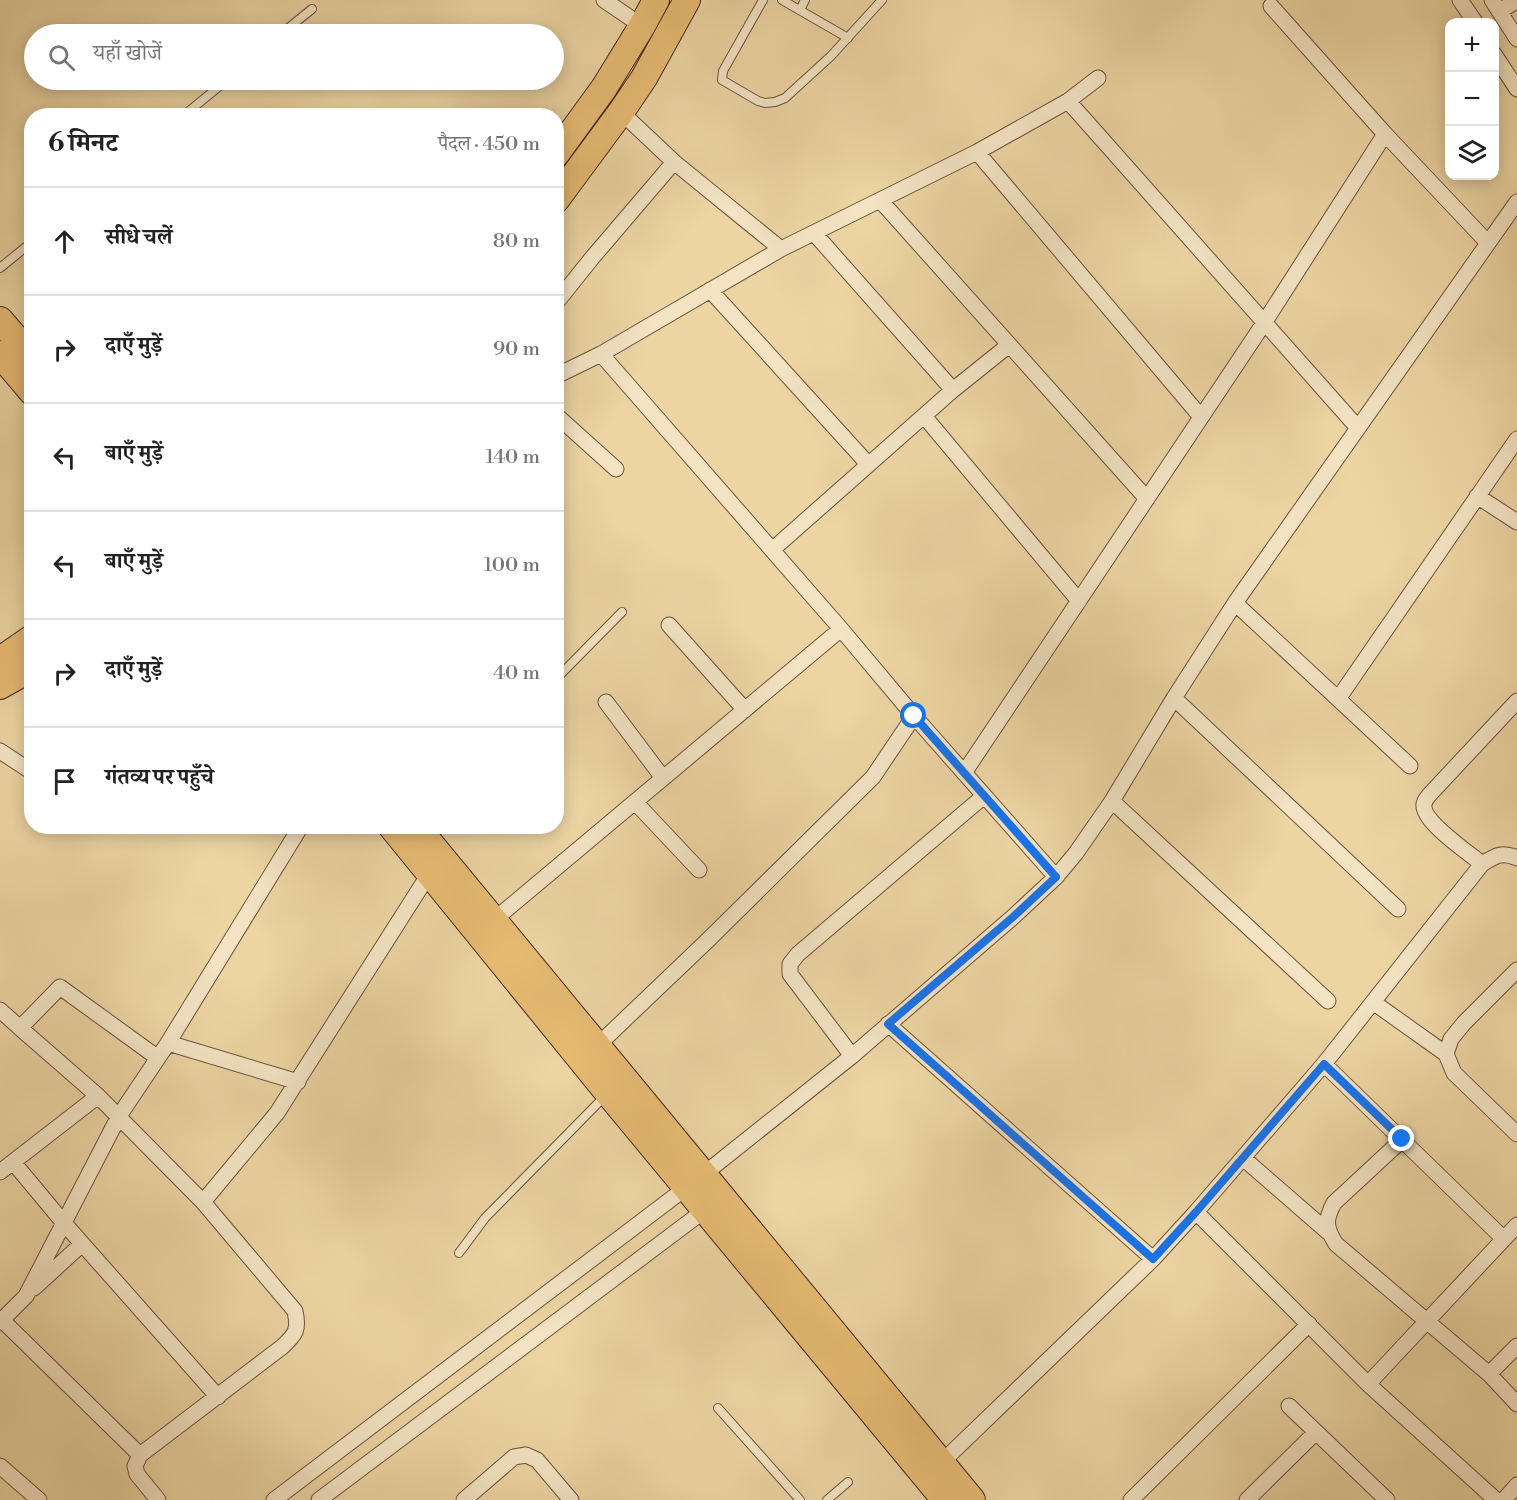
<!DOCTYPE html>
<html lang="hi">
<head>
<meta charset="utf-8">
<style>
  body { margin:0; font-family:"Libre Bodoni","Noto Serif Devanagari",serif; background:#f2f2f2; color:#222 }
  .controls { position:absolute; right:18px; top:18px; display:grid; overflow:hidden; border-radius:12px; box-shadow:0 3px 15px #0003 }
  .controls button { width:54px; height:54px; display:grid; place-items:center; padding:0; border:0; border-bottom:2px solid #e0e0e0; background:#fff; color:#222; font:30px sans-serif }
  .stop { position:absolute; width:18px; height:18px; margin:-14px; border:4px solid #1a73e8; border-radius:50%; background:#fff }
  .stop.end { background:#1a73e8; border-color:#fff; box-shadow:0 2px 6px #0008 }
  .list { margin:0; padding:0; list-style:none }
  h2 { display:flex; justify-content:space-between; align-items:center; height:78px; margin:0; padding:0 24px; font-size:26px }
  h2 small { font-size:20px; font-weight:400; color:#767676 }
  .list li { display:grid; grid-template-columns:39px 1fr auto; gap:18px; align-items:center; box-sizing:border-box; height:108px; padding:0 24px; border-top:2px solid #e0e0e0 }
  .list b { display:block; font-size:22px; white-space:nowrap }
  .list em { font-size:20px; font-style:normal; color:#767676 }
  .icon { flex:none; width:33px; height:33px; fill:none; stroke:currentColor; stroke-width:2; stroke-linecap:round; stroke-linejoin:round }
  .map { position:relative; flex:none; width:1517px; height:1500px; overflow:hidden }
  .search { position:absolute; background:#fff; box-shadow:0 3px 15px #0003; left:24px; top:24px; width:540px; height:66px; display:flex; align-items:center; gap:15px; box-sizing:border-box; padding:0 21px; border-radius:33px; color:#767676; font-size:22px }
  .panel { position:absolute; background:#fff; box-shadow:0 3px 15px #0003; left:24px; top:108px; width:540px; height:726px; border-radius:24px }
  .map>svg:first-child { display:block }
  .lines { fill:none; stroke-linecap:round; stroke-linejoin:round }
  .lane-casing { stroke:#6c523d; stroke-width:10 }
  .street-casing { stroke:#6c523d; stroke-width:17 }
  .primary-casing { stroke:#41271b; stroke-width:28 }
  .lane { stroke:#f3e3c3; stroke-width:8 }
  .street { stroke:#f3e3c3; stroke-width:15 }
  .primary { stroke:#e6ba72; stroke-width:26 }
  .route { stroke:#1a73e8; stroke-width:8 }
</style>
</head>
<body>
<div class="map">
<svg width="1517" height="1500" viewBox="0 0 1517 1500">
  <rect width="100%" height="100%" fill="#ecd4a3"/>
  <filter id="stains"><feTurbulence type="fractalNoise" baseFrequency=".00333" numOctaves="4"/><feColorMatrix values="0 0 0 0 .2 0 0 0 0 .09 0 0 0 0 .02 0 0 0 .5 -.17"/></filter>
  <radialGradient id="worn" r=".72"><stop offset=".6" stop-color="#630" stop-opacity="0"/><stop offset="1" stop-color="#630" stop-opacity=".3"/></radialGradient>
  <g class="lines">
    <defs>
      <path id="lane" d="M 763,0 L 723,71 L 722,80 L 758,101 L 765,103 L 775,102 L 785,98 L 831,56 L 882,0
        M 782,0 L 848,38
        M 800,10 L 805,0
        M 281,34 L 312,9
        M 183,116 L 227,80
        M 0,268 L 32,242
        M 556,679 L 622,612
        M 459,1253 L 485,1218 L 605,1096
        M 718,1408 L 800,1500
        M 827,1500 L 848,1482"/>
      <path id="street" d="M 604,0 L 642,26
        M 1460,0 L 1475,22
        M 1492,0 L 1517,39
        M 1271,6 L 1385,134 L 1488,243
        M 1499,11 L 1517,1
        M 1494,54 L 1517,89
        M 1068,101 L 1358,428
        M 621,112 L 674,162 L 781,249
        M 977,152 L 1201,417
        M 880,200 L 1147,499
        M 814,233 L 953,390
        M 710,290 L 868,464
        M 556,303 L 592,258 L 674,162
        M 601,354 L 841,629 L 914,716 L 1056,877
        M 556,376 L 601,354 L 781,249 L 977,152 L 1068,101 L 1098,78
        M 556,415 L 616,469
        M 924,416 L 1079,601
        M 1477,496 L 1517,522
        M 772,550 L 953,390 L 1009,345
        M 1235,603 L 1410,766
        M 669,625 L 745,710
        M 1174,698 L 1398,909
        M 1338,699 L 1517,439
        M 606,702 L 663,778
        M 0,751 L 32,772
        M 964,773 L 1264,323 L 1385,134
        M 1112,801 L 1328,1001
        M 635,802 L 699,870
        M 1482,864 C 1469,853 1421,821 1424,804 C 1425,800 1429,795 1432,792 L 1517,701
        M 494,920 L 841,629
        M 1517,970 L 1464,1023 L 1451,1039 L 1446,1054 L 1454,1073 L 1517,1134
        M 1373,1002 L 1446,1054
        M 0,1010 L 20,1028 L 60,987 L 158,1058
        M 888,1024 L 1153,1259
        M 20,1028 L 98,1096 L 203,1202 L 295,1311 C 299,1330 296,1334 282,1347 L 140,1455 L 135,1466 L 137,1474 L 158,1500
        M 168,1043 L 298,1082
        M 597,1046 L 706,942 L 873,777 L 914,716
        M 852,1056 L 790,974 L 790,964 L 798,954 L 984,796
        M 1324,1064 L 1504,1239
        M 1403,1139 L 1334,1203 C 1325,1220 1325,1227 1336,1244 L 1489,1374 L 1517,1404
        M 1243,1158 L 1328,1232
        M 13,1162 L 63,1222 L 218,1397
        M 0,1172 L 98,1096
        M 704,1174 L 852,1056 L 1013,917 L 1056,877 L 1076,853 L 1112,801 L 1174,698 L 1235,603 L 1517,202
        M 203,1202 L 277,1113 L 429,874
        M 1196,1212 L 1368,1384 L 1496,1500
        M 34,1288 L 82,1244
        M 0,1320 L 1,1319 L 140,1455
        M 0,1322 L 26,1296 L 119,1116 L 168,1043 L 301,826
        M 1489,1374 L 1517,1346
        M 1368,1384 L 1517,1225
        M 1289,1406 L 1387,1500
        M 941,1463 L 1153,1259 L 1196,1212 L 1324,1064 L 1482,864 C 1495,856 1502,851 1517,858
        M 0,1466 L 39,1500
        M 274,1500 L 687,1187
        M 319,1500 L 705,1210
        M 464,1500 L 514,1457 L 526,1455 L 537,1460 L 571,1500
        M 1131,1500 L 1309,1324
        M 1247,1500 L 1316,1432
        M 1504,1500 L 1517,1485"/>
      <path id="primary" d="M 556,154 L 604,88 L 642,26 L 656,0
        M 556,200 L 621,112 L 644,78 L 687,0
        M 0,320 L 32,357
        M 0,354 L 32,392
        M 0,660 L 32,638
        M 0,686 L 32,668
        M 391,826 L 608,1093 L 945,1500
        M 416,826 L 972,1500"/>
    </defs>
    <!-- lane casing -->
    <use href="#lane" class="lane-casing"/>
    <!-- street casing -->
    <use href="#street" class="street-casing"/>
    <!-- primary casing -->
    <use href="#primary" class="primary-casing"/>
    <!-- lane -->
    <use href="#lane" class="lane"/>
    <!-- street -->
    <use href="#street" class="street"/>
    <!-- primary -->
    <use href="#primary" class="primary"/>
  </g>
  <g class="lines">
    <!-- route -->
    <path class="route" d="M 914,716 L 1056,877 L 1013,917 L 888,1024 L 1153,1259 L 1196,1212 L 1324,1064 L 1402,1139"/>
  </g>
  <rect width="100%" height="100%" filter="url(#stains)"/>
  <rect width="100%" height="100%" fill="url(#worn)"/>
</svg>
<div class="controls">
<button>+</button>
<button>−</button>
<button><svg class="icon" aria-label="layers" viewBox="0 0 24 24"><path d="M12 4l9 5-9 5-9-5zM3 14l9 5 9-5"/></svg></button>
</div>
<div class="stop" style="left:914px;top:716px"></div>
<div class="stop end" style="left:1402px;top:1139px"></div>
<div class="search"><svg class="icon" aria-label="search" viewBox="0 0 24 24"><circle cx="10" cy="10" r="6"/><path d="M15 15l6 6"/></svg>यहाँ खोजें</div>
<section class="panel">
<h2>6 मिनट<small>पैदल · 450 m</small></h2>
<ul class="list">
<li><svg class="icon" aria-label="ahead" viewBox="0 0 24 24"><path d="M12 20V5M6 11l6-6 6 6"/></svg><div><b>सीधे चलें</b></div><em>80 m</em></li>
<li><svg class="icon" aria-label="right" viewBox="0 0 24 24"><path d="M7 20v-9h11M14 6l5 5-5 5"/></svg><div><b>दाएँ मुड़ें</b></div><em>90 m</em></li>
<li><svg class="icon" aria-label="left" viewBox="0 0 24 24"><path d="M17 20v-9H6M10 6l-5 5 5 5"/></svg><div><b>बाएँ मुड़ें</b></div><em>140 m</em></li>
<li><svg class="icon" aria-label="left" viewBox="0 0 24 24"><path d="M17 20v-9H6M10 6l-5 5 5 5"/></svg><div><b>बाएँ मुड़ें</b></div><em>100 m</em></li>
<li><svg class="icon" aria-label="right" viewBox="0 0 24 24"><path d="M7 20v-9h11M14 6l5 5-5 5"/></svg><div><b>दाएँ मुड़ें</b></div><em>40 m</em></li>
<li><svg class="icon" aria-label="arrive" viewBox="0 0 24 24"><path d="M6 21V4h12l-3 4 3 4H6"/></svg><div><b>गंतव्य पर पहुँचे</b></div></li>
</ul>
</section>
</div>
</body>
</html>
